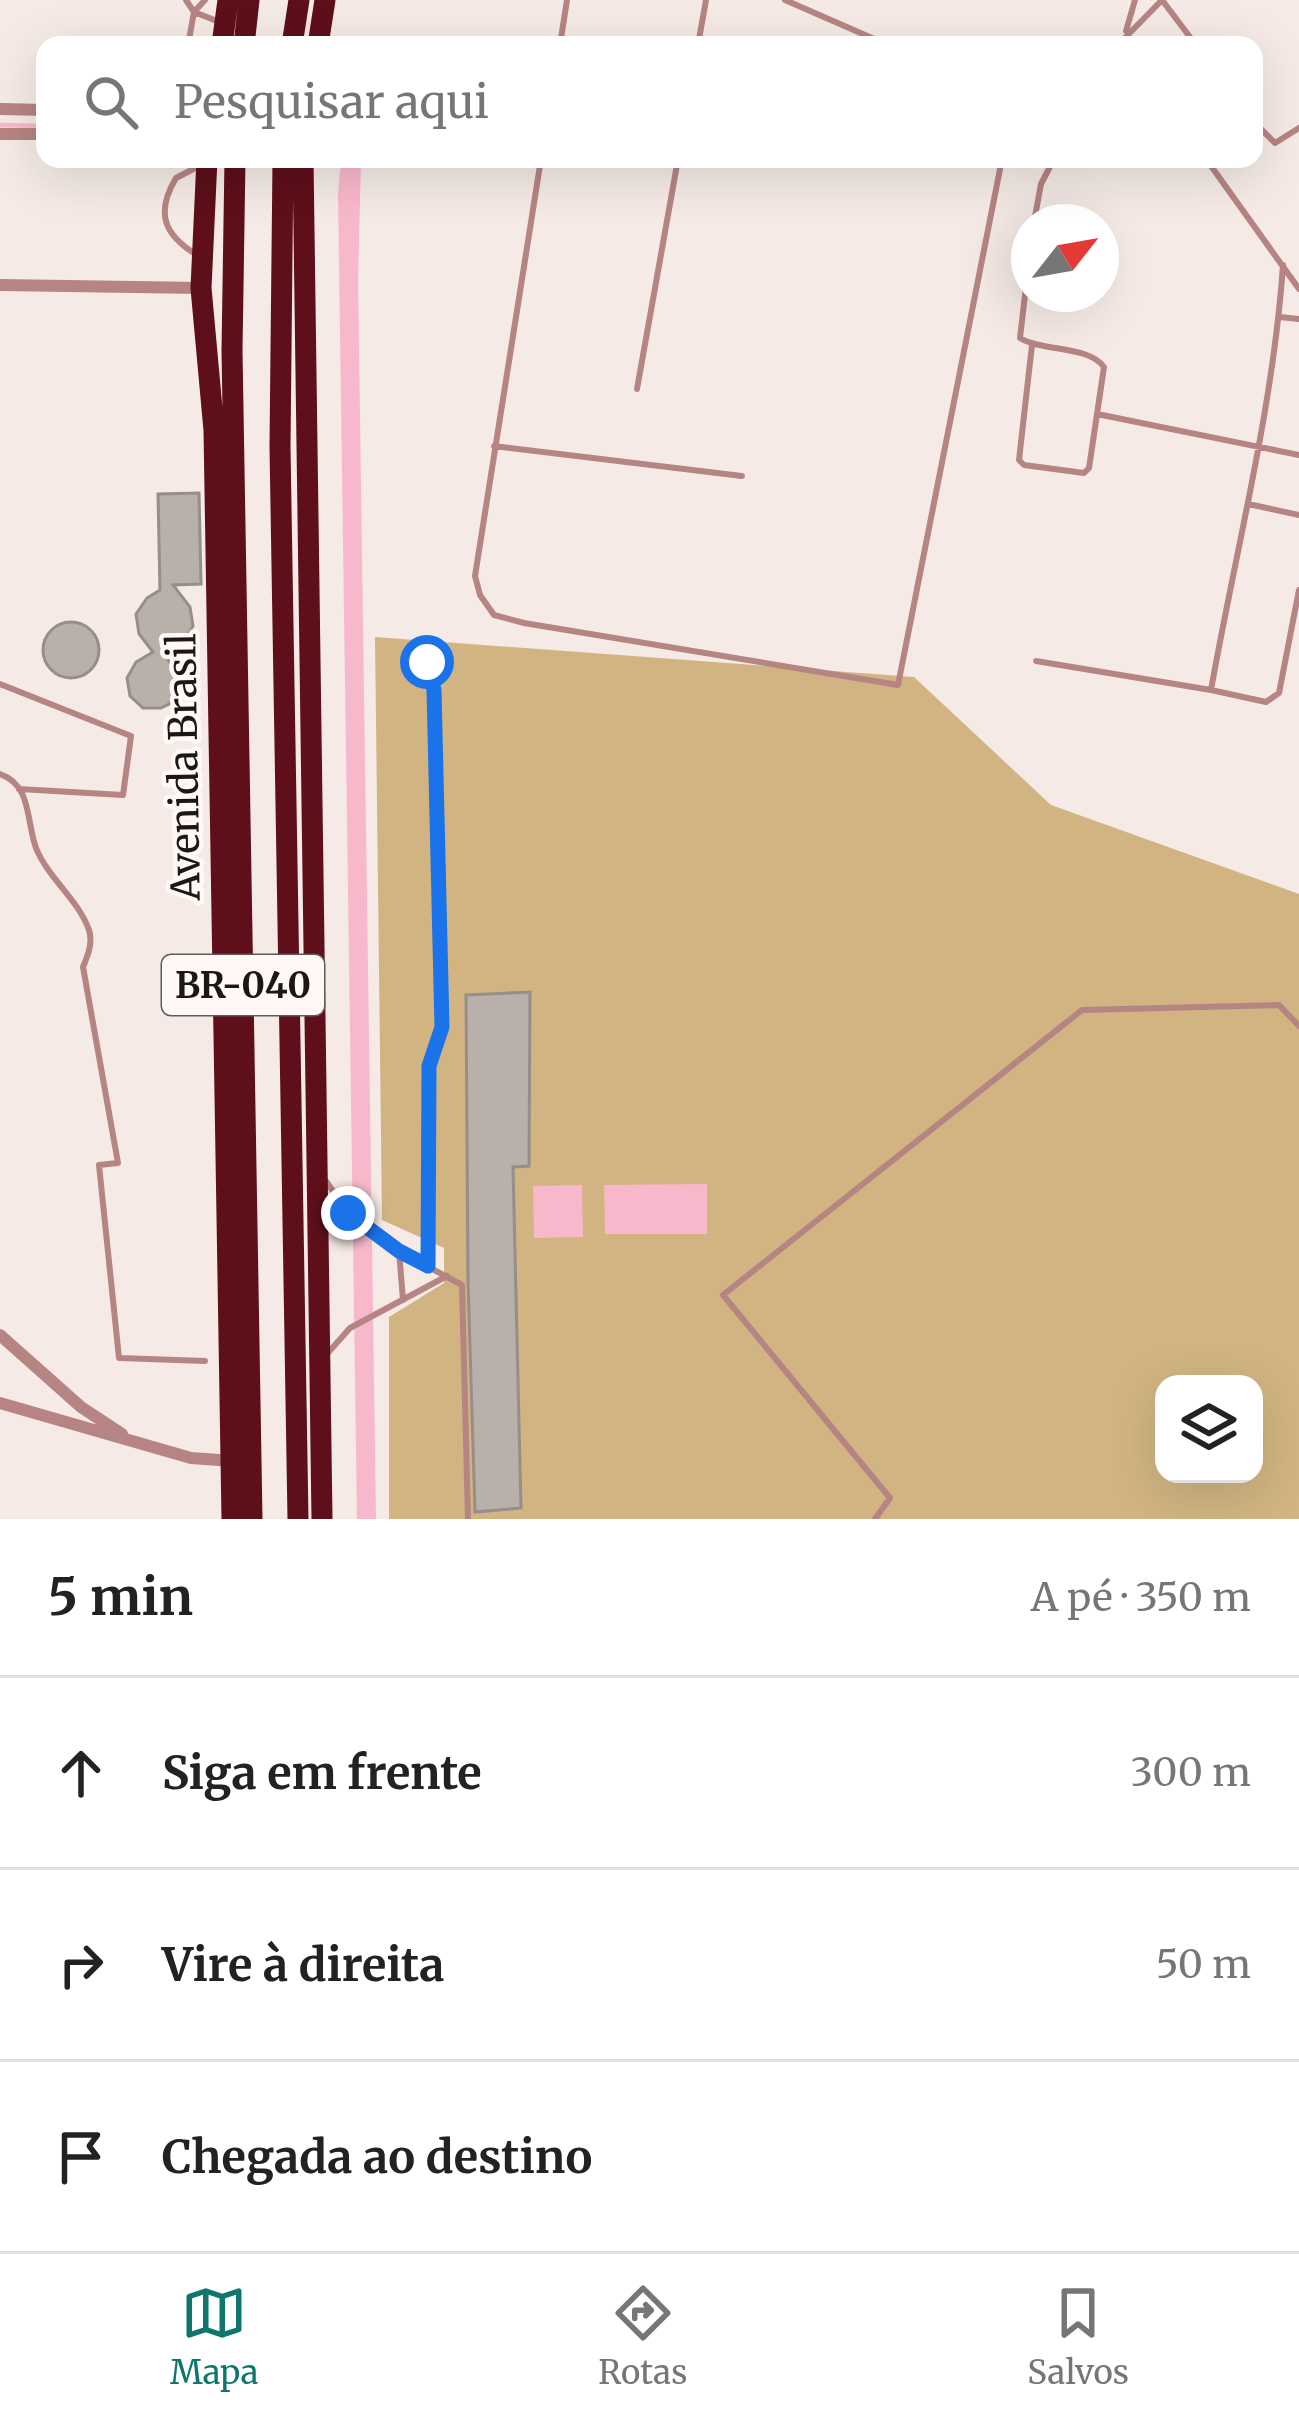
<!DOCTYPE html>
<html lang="pt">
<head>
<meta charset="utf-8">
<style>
  body { margin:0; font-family:Merriweather,serif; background:#f6f6f6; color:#222 }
  .controls { position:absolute; right:36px; bottom:36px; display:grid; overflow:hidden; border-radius:24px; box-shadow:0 12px 48px #0002 }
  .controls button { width:108px; height:108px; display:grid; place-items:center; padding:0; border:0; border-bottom:3px solid #e0e0e0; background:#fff; color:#222; font:60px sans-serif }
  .compass { position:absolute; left:1011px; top:204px; width:108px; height:108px; border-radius:50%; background:#fff; box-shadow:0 12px 48px #0002; rotate:59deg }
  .stop { position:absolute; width:36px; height:36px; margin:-27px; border:9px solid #1a73e8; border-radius:50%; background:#fff }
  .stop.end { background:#1a73e8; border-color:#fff; box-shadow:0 3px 12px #0008 }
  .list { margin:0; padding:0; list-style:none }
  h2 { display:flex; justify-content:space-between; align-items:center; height:156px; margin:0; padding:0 48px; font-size:51px }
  h2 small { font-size:39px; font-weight:400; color:#767676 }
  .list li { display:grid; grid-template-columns:78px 1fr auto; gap:36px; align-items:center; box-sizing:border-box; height:192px; padding:0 48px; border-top:3px solid #e0e0e0 }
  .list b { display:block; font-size:45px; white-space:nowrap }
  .list em { font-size:39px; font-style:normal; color:#767676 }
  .icon { flex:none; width:66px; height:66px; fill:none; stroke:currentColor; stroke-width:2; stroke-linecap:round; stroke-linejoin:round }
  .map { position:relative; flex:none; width:1299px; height:1519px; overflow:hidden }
  .search { position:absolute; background:#fff; box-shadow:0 12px 48px #0002; left:36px; right:36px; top:36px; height:132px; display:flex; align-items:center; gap:30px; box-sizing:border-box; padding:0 42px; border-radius:24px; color:#767676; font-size:45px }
  .sheet { height:732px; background:#fff }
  nav { display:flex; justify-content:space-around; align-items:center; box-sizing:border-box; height:168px; border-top:3px solid #e0e0e0; background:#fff; font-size:33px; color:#767676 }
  nav a { display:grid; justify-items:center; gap:6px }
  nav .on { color:#0f766e }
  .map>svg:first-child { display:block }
  .green { fill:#d1b482; fill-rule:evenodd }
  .water { fill:#f8b8cb }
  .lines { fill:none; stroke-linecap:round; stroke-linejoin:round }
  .stream { stroke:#f8b8cb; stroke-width:4.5 }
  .building { fill:#b9b0aa; stroke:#968e88; stroke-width:3 }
  .lane { stroke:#b68483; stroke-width:6 }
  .street { stroke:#b68483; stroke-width:12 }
  .highway { stroke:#5e0f1a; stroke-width:21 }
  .route { stroke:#1a73e8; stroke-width:15 }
  .labels { text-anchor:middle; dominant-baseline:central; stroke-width:9; stroke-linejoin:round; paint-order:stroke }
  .shield { fill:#fff8f6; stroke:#5f5a58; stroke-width:3 }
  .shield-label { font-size:36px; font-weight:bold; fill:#1a1715 }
  .street-label { font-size:39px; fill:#1a1715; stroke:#fff8f6 }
</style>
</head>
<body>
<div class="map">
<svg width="1299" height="1519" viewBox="0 0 1299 1519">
  <rect width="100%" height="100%" fill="#f5eae6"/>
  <!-- green -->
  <path class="green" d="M 375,637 L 914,677 L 1051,805 L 1299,894 L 1299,1519 L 389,1519 L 389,1317 L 444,1283 L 444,1248 L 382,1220 ZM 1164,1384 L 1254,1384 L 1254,1474 L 1164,1474 Z"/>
  <!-- water -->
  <path class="water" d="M 341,159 L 361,159 L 358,280 L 376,1519 L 357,1519 L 338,194 Z
    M 707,1184 L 707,1234 L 605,1234 L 604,1185 Z
    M 582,1185 L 583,1237 L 534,1238 L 533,1186 Z"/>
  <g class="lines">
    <!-- stream -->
    <path class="stream" d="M 0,125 L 45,126"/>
  </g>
  <!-- building -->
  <path class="building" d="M 199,493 L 201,584 L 173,585 L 190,607 L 193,626 L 183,643 L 163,654 L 176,670 L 179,688 L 169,704 L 161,708 L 143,708 L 130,696 L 127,678 L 136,662 L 153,652 L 139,634 L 136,614 L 147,598 L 160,590 L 158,494 Z
    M43 650a28 28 0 1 1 56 0a28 28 0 1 1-56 0Z
    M 530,992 L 529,1166 L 513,1167 L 521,1508 L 475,1512 L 468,1280 L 466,995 Z"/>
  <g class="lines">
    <!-- lane -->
    <path class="lane" d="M 186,0 L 194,12 L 222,23
      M 785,0 L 888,45
      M 1162,0 L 1196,45
      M 1126,31 L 1135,0
      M 188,45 L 194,12 L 205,0
      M 560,45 L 567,0
      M 698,45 L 706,0
      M 1118,45 L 1162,0
      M 1254,122 L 1275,143 L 1299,128
      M 541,159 L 475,576 L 480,595 L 494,615 L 524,623 L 898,685 L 1002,159
      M 1206,159 L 1299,289
      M 1034,222 L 1041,184 L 1054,159
      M 197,255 C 164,235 155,213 176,178 L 203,164
      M 1029,260 L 1020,338 C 1043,352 1088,345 1104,367 L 1089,468 L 1084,473 L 1024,465 L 1019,460 L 1032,345
      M 1283,265 C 1273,409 1236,549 1211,690 L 1266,702 L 1279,693 L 1299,590
      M 1280,317 L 1299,319
      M 637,389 L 678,159
      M 1097,414 L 1299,455
      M 494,446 L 742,476
      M 1248,504 L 1299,515
      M 1036,661 L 1211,690
      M 427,663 L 434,690 L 442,1027 L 429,1066 L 428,1266
      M 0,684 L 131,736 L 123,795 L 19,789
      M 0,774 C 32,785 26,821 36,848 C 48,878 78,899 89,930 C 93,943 88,955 83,967 L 118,1163 L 99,1165 L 119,1358 L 205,1361
      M 326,1181 L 348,1213 L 399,1251 L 462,1285 L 468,1519
      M 399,1251 L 403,1300
      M 326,1355 L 350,1328 L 447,1276
      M 875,1519 L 890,1498 L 723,1295 L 1082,1010 L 1279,1005 L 1299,1026"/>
    <!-- street -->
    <path class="street" d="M 0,109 L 45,110
      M 0,134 L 45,134
      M 0,285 L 201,288
      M 0,1335 L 81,1407 L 122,1434
      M 0,1403 L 191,1458 L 233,1461"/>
    <!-- highway -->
    <path class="highway" d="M 222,45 L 228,0
      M 244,45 L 249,0
      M 292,45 L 299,0
      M 318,45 L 325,0
      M 207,159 L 201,288 L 214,430 L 232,1519
      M 235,159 L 232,351 L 252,1519
      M 283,159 L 280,447 L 298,1519
      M 303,159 L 322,1519"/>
  </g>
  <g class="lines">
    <!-- route -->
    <path class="route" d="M 348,1213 L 399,1251 L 428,1266 L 429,1066 L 442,1027 L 434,690 L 427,662"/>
  </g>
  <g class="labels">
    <!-- shield labels -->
    <rect class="shield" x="162" y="955" width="162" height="60" rx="9"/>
    <g class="shield-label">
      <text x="243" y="985">BR-040</text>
    </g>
    <!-- street labels -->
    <g class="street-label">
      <text transform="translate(184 767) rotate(-91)">Avenida Brasil</text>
    </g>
  </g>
</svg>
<div class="controls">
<button><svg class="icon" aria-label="layers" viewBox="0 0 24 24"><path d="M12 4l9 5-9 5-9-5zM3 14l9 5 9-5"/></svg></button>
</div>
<svg class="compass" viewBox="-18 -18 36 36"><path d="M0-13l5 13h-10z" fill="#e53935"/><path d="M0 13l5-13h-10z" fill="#767676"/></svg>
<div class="stop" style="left:427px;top:662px"></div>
<div class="stop end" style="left:348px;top:1213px"></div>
<div class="search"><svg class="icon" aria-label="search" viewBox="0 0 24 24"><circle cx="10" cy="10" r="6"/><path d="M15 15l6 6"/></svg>Pesquisar aqui</div>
</div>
<section class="sheet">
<h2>5 min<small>A pé · 350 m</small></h2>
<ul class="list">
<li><svg class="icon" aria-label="ahead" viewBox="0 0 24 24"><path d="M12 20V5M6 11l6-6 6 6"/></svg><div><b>Siga em frente</b></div><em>300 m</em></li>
<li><svg class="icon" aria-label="right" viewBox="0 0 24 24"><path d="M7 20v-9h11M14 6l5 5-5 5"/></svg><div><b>Vire à direita</b></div><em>50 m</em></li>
<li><svg class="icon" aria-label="arrive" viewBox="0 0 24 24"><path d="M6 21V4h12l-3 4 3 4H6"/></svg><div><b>Chegada ao destino</b></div></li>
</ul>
</section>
<nav>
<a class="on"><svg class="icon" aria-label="map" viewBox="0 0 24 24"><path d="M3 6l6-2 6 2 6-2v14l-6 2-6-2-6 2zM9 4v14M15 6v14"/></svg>Mapa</a>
<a><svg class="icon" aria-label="directions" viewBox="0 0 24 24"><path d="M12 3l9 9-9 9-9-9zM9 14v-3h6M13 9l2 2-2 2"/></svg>Rotas</a>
<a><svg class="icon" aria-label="saved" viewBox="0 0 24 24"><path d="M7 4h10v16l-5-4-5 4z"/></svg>Salvos</a>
</nav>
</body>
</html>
